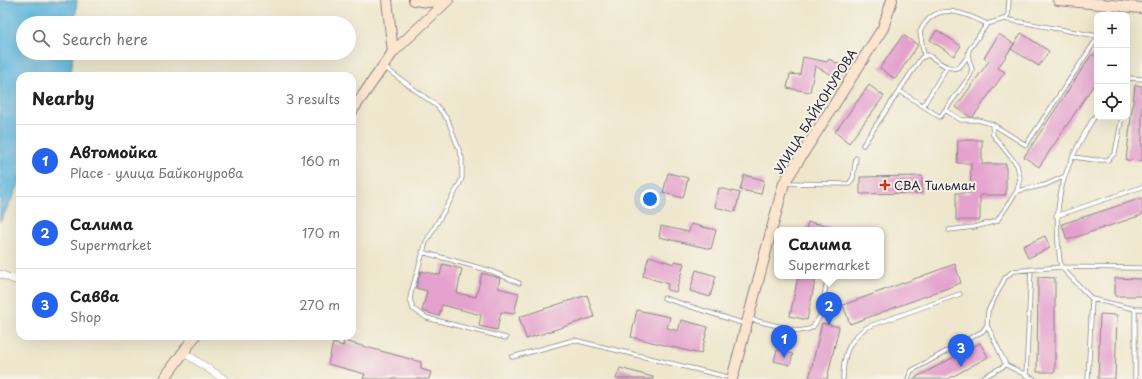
<!DOCTYPE html>
<html lang="en">
<head>
<meta charset="utf-8">
<style>
  body { margin:0; font-family:"Playpen Sans",sans-serif; background:#f6f6f6; color:#202124 }
  .controls { position:absolute; right:12px; top:12px; display:grid; overflow:hidden; border-radius:8px; box-shadow:0 4px 16px #0002 }
  .controls button { width:36px; height:36px; display:grid; place-items:center; padding:0; border:0; border-bottom:1px solid #e0e0e0; background:#fff; color:#202124; font:20px sans-serif }
  .you { position:absolute; left:650px; top:199px; width:14px; height:14px; margin:-10px; border:3px solid #fff; border-radius:50%; background:#1a73e8; box-shadow:0 0 0 6px #1a73e833 }
  .badge { display:grid; place-items:center; width:26px; height:26px; border-radius:50%; background:#2563eb; color:#fff; font-size:13px; font-weight:700 }
  .pin { position:absolute; translate:-50% -33px; filter:drop-shadow(0 1px 2px #0008) }
  .pin::after { content:''; position:absolute; top:21px; width:14px; height:12px; background:inherit; clip-path:polygon(0 0,100% 0,50% 100%) }
  .popup { position:absolute; left:774px; top:227px; width:110px; height:52px; box-sizing:border-box; display:grid; place-content:center; border-radius:8px; background:#fff; filter:drop-shadow(0 1px 3px #0005); font-size:13px; white-space:nowrap; color:#757577 }
  .popup b { font-size:15px; color:#202124 }
  .popup::after { content:''; position:absolute; left:50%; top:100%; margin-left:-8px; border:8px solid transparent; border-top-color:#fff }
  .list { margin:0; padding:0; list-style:none }
  h2 { display:flex; justify-content:space-between; align-items:center; height:52px; margin:0; padding:0 16px; font-size:17px }
  h2 small { font-size:13px; font-weight:400; color:#757577 }
  .list li { display:grid; grid-template-columns:26px 1fr auto; gap:12px; align-items:center; box-sizing:border-box; height:72px; padding:0 16px; border-top:1px solid #e0e0e0 }
  .list b { display:block; font-size:15px; white-space:nowrap }
  .list p { margin:0; font-size:13px; white-space:nowrap; color:#757577 }
  .list em { font-size:13px; font-style:normal; color:#757577 }
  .icon { flex:none; width:22px; height:22px; fill:none; stroke:currentColor; stroke-width:2; stroke-linecap:round; stroke-linejoin:round }
  .map { position:relative; flex:none; width:1142px; height:379px; overflow:hidden }
  .search { position:absolute; background:#fff; box-shadow:0 4px 16px #0002; left:16px; top:16px; width:340px; height:44px; display:flex; align-items:center; gap:10px; box-sizing:border-box; padding:0 14px; border-radius:22px; color:#757577; font-size:15px }
  .panel { position:absolute; background:#fff; box-shadow:0 4px 16px #0002; left:16px; top:72px; width:340px; height:268px; border-radius:12px }
  .map>svg:first-child { display:block }
  .water { fill:#61b8de; stroke:#426d8c }
  .building { fill:#e4a1ce }
  .lines { fill:none; stroke-linecap:round; stroke-linejoin:round }
  .lane-casing { stroke:#888484; stroke-width:5 }
  .street-casing { stroke:#888484; stroke-width:8 }
  .secondary-casing { stroke:#888484; stroke-width:12 }
  .lane { stroke:#fff; stroke-width:3.5 }
  .street { stroke:#fff; stroke-width:7 }
  .secondary { stroke:#fbe5cf; stroke-width:10 }
  .poi-dot { fill:#c8321e; stroke:#f7f3e8; stroke-width:1.5 }
  .labels { text-anchor:middle; dominant-baseline:central; stroke-width:4; stroke-linejoin:round; paint-order:stroke }
  .street-label { font-size:12px; fill:#22223b; stroke:#f7f3e8 }
  .poi-label { font-size:12px; fill:#22223b; stroke:#f7f3e8; text-anchor:start }
</style>
</head>
<body>
<div class="map">
<svg width="1142" height="379" viewBox="0 0 1142 379">
  <rect width="100%" height="100%" fill="#f7f3e8"/>
  <filter id="ink" filterUnits="userSpaceOnUse"><feTurbulence type="fractalNoise" baseFrequency=".025" numOctaves="2"/><feDisplacementMap in="SourceGraphic" scale="8" xChannelSelector="R" yChannelSelector="G"/><feConvolveMatrix kernelMatrix="1 2 1 2 8 2 1 2 1" color-interpolation-filters="sRGB"/></filter>
  <filter id="wash" filterUnits="userSpaceOnUse"><feTurbulence type="fractalNoise" baseFrequency=".012" numOctaves="4" result="noise"/><feDisplacementMap in="SourceGraphic" scale="16" xChannelSelector="R" yChannelSelector="G"/><feGaussianBlur stdDeviation="0.9" result="paint"/><feColorMatrix in="noise" values="0 0 0 0 0 0 0 0 0 0 0 0 0 0 0 0 0 1.4 0 .05"/><feComposite in="paint" operator="in"/></filter>
  <g filter="url(#wash)">
    <rect width="100%" height="100%" fill="#eee7cd"/>
    <!-- water -->
    <path class="water" d="M 0,0 L 77,0 L 75,23 L 23,23 L 23,53 L 73,53 L 71,76 L 20,76 L 20,183 L 0,222 Z"/>
    <g id="blocks">
      <!-- building -->
      <path class="building" d="M 937,30 L 961,46 L 954,56 L 930,40 Z
        M 1021,33 L 1049,51 L 1039,66 L 1011,49 Z
        M 999,34 L 1014,44 L 998,68 L 1005,72 L 973,117 L 970,117 L 956,107 L 989,61 L 984,58 Z
        M 903,35 L 918,45 L 895,79 L 880,68 Z
        M 1092,54 L 1097,57 L 1097,80 L 1039,167 L 1024,157 Z
        M 803,57 L 827,62 L 829,59 L 844,67 L 838,78 L 815,66 L 810,92 L 787,88 L 790,74 L 800,75 Z
        M 869,85 L 884,96 L 849,143 L 835,132 Z
        M 1135,85 L 1142,86 L 1142,161 L 1126,160 Z
        M 958,140 L 982,140 L 982,164 L 1006,164 L 1006,195 L 980,195 L 980,220 L 956,220 L 956,193 L 970,193 L 971,163 L 957,163 Z
        M 668,173 L 688,178 L 683,198 L 663,193 Z
        M 744,175 L 764,180 L 761,194 L 740,190 Z
        M 922,176 L 922,193 L 860,194 L 860,177 Z
        M 719,188 L 740,193 L 735,212 L 715,207 Z
        M 1142,198 L 1142,215 L 1067,240 L 1062,224 Z
        M 808,222 L 830,226 L 829,230 L 806,230 Z
        M 691,224 L 716,230 L 711,249 L 659,237 L 661,226 L 689,232 Z
        M 1045,236 L 1050,248 L 1028,258 L 1023,246 Z
        M 649,256 L 674,264 L 674,261 L 684,263 L 676,292 L 667,290 L 668,284 L 643,276 Z
        M 443,264 L 462,269 L 457,293 L 476,297 L 482,273 L 500,278 L 498,288 L 519,293 L 514,314 L 501,312 L 497,330 L 479,326 L 481,315 L 466,311 L 442,305 L 439,316 L 422,311 L 427,291 L 416,288 L 421,271 L 440,275 Z
        M 955,264 L 961,283 L 850,324 L 843,305 Z
        M 696,270 L 716,276 L 710,297 L 690,291 Z
        M 798,276 L 816,276 L 807,320 L 790,316 Z
        M 1038,277 L 1055,278 L 1055,372 L 1037,372 Z
        M 1115,278 L 1142,279 L 1142,296 L 1115,296 Z
        M 587,295 L 594,317 L 526,339 L 519,317 Z
        M 637,310 L 670,317 L 667,328 L 678,331 L 681,320 L 708,327 L 701,354 L 631,337 Z
        M 1100,314 L 1117,315 L 1115,379 L 1098,379 Z
        M 822,323 L 839,327 L 827,379 L 809,379 Z
        M 344,341 L 421,362 L 421,369 L 431,372 L 429,379 L 363,379 L 365,374 L 328,364 L 333,343 L 343,346 Z
        M 980,343 L 988,357 L 948,379 L 913,379 Z
        M 777,350 L 793,354 L 790,365 L 774,361 Z
        M 620,368 L 653,377 L 653,379 L 616,379 Z"/>
    </g>
  </g>
  <g filter="url(#ink)">
    <use href="#blocks" fill-opacity="0" stroke="#888484" stroke-width="1"/>
    <g class="lines">
      <defs>
        <path id="lane" d="M 1110,15 L 1110,6
          M 1004,19 L 1097,36
          M 924,55 L 920,32 C 934,0 963,12 987,24
          M 384,67 L 437,106 L 448,120 L 462,158 L 462,178 L 458,187 L 426,242 L 411,293 L 410,299 L 413,309 L 427,318 L 506,338
          M 1127,78 L 1142,79
          M 900,91 L 940,117 L 970,76 L 972,69 L 968,56 L 969,50 L 987,24 L 1004,19 L 1008,15 L 1009,0
          M 923,106 L 947,67
          M 945,110 L 961,120 L 978,120 L 992,124 L 1026,145 L 1094,43 L 1097,41
          M 863,145 L 921,58 L 928,55 C 935,59 952,74 960,66 C 963,64 965,59 968,56
          M 1073,157 L 1096,160 L 1108,160 L 1115,153 L 1122,117
          M 785,183 L 849,184 L 853,178 L 856,158
          M 1017,191 L 1045,185 L 1063,177
          M 1056,216 L 1142,187
          M 949,230 L 974,227 L 997,221 L 1017,191 L 1020,178 L 1017,165 L 993,135 L 992,124
          M 422,252 L 491,271 L 519,283
          M 664,298 L 745,324
          M 1135,309 L 1092,299 L 1061,267 L 1142,268
          M 749,319 L 799,331 L 809,329 L 813,327 L 820,316 L 828,276
          M 512,357 L 574,340 L 732,378
          M 1026,376 L 1031,269
          M 843,379 C 843,356 848,340 867,327 L 960,294
          M 908,379 L 911,371 L 983,331 L 987,325
          M 980,379 L 1006,365
          M 1034,379 L 1006,365 L 987,325 L 988,311 L 1005,278 L 1013,271 L 1061,267 C 1050,203 1063,166 1097,113
          M 1088,379 L 1092,299
          M 1135,379 L 1135,309 L 1142,309"/>
        <path id="street" d="M 0,274 L 20,282
          M 183,352 L 224,379"/>
        <path id="secondary" d="M 387,0 L 393,52
          M 414,0 L 428,2 L 442,0
          M 1058,0 L 1142,8
          M 352,111 L 393,52 L 448,0
          M 164,379 L 195,336
          M 732,379 L 784,183 L 883,28 L 892,0"/>
      </defs>
      <!-- lane casing -->
      <use href="#lane" class="lane-casing"/>
      <!-- street casing -->
      <use href="#street" class="street-casing"/>
      <!-- secondary casing -->
      <use href="#secondary" class="secondary-casing"/>
      <!-- lane -->
      <use href="#lane" class="lane"/>
      <!-- street -->
      <use href="#street" class="street"/>
      <!-- secondary -->
      <use href="#secondary" class="secondary"/>
    </g>
  </g>
  <!-- markers -->
  <path class="poi-dot" d="M883 179h4v4h4v4h-4v4h-4v-4h-4v-4h4z"/>
  <g class="labels">
    <!-- street labels -->
    <g class="street-label">
      <text transform="translate(815 111) rotate(-58)">УЛИЦА БАЙКОНУРОВА</text>
    </g>
    <!-- poi labels -->
    <g class="poi-label">
      <text x="894" y="185">СВА Тильман</text>
    </g>
  </g>
</svg>
<div class="controls">
<button>+</button>
<button>−</button>
<button><svg class="icon" aria-label="locate" viewBox="0 0 24 24"><circle cx="12" cy="12" r="6"/><path d="M12 2v4M12 18v4M2 12h4M18 12h4"/></svg></button>
</div>
<div class="you"></div>
<div class="pin badge" style="left:784px;top:358px">1</div>
<div class="pin badge" style="left:829px;top:325px">2</div>
<div class="popup"><b>Салима</b>Supermarket</div>
<div class="pin badge" style="left:961px;top:367px">3</div>
<div class="search"><svg class="icon" aria-label="search" viewBox="0 0 24 24"><circle cx="10" cy="10" r="6"/><path d="M15 15l6 6"/></svg>Search here</div>
<section class="panel">
<h2>Nearby<small>3 results</small></h2>
<ul class="list">
<li><span class="badge">1</span><div><b>Автомойка</b><p>Place · улица Байконурова</p></div><em>160 m</em></li>
<li><span class="badge">2</span><div><b>Салима</b><p>Supermarket</p></div><em>170 m</em></li>
<li><span class="badge">3</span><div><b>Савва</b><p>Shop</p></div><em>270 m</em></li>
</ul>
</section>
</div>
</body>
</html>
